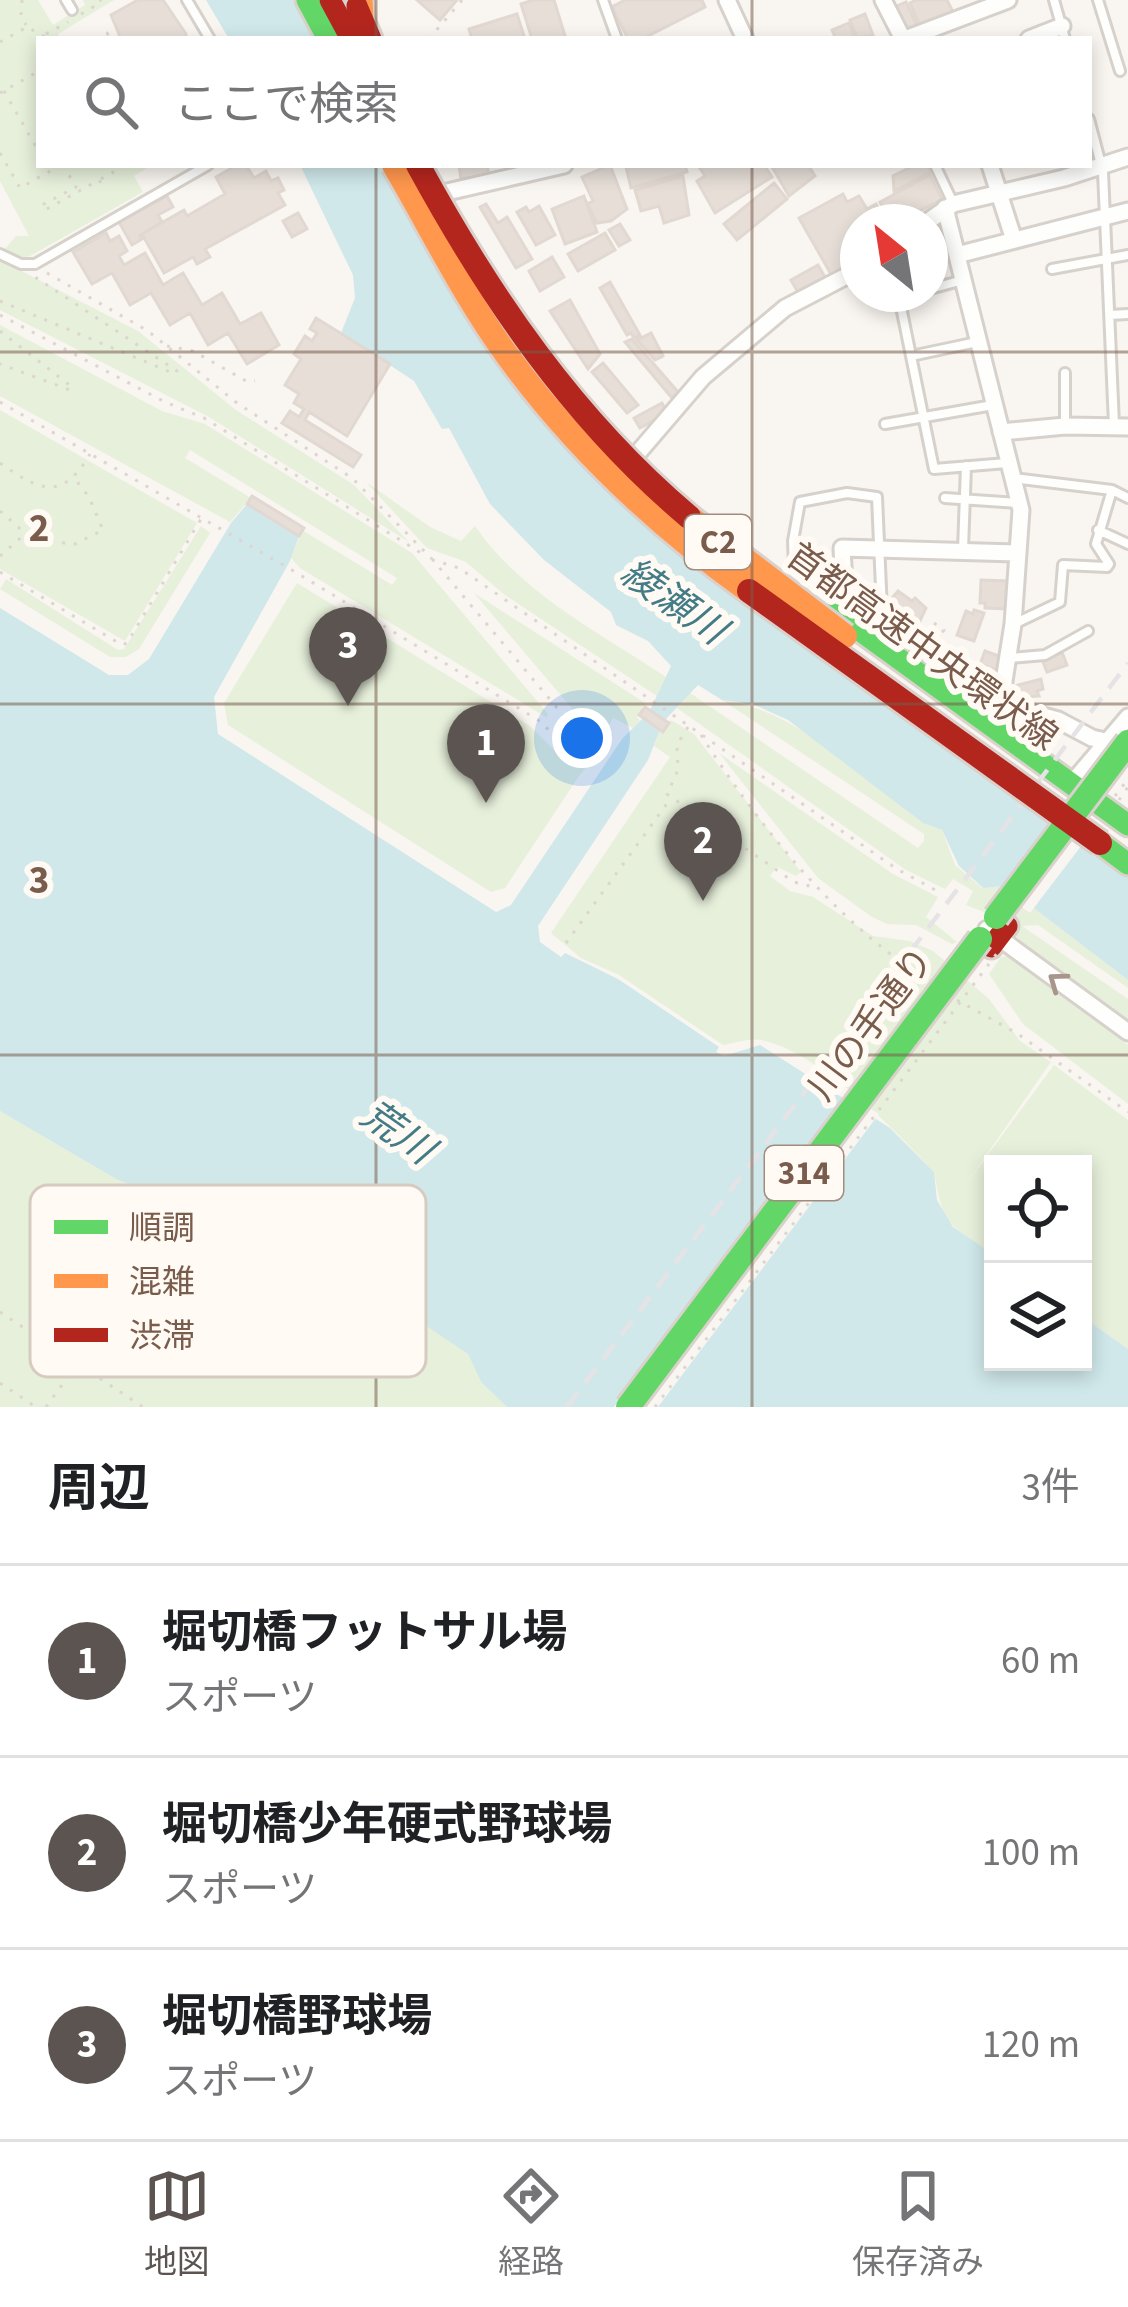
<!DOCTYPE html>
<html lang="ja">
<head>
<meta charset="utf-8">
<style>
  body { margin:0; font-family:"Source Sans 3","Noto Sans JP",sans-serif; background:#f2f2f2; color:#202124 }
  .controls { position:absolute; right:36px; bottom:36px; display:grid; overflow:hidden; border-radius:0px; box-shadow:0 6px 18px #0003 }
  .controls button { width:108px; height:108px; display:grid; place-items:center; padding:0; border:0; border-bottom:3px solid #e0e0e0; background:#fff; color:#202124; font:60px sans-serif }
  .compass { position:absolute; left:840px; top:204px; width:108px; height:108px; border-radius:50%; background:#fff; box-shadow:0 6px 18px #0003; rotate:330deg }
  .you { position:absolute; left:582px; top:738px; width:42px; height:42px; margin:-30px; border:9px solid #fff; border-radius:50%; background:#1a73e8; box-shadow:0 0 0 18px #1a73e833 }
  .badge { display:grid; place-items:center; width:78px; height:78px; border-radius:50%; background:#5c5450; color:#fff; font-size:39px; font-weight:700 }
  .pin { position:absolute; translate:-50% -99px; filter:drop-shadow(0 3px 6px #0008) }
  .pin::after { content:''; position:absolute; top:63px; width:42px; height:36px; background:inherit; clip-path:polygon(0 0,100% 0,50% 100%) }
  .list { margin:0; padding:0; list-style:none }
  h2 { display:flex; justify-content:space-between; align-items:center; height:156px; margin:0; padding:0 48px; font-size:51px }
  h2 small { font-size:39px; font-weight:400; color:#757577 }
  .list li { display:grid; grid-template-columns:78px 1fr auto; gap:36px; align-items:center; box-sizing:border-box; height:192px; padding:0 48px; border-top:3px solid #e0e0e0 }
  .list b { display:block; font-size:45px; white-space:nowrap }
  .list p { margin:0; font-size:39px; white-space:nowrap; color:#757577 }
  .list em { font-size:39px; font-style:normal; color:#757577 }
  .icon { flex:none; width:66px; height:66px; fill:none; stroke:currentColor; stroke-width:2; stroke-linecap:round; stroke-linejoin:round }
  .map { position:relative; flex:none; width:1128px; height:1407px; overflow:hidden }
  .search { position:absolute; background:#fff; box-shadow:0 6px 18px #0003; left:36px; right:36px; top:36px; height:132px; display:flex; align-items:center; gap:30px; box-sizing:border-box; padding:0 42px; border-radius:0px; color:#757577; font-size:45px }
  .sheet { height:732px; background:#fff }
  nav { display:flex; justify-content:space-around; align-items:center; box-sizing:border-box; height:168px; border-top:3px solid #e0e0e0; background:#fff; font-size:33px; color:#757577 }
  nav a { display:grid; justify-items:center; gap:6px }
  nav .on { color:#5c5450 }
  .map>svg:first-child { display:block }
  .green { fill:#e7f0db }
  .water { fill:#d0e8ea }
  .pier { fill:#f9f5f0 }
  .building { fill:#e6ded7; stroke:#e2d8d2; stroke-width:3 }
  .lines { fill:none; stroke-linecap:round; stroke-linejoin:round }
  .lane-casing { stroke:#d7d1cb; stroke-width:14 }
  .street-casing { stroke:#d7d1cb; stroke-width:21 }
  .fast-casing { stroke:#d9d2cb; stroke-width:27 }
  .slow-casing { stroke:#d9d2cb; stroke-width:27 }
  .jam-casing { stroke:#d9d2cb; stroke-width:27 }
  .path { stroke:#dcd5d0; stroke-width:3; stroke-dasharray:3 9; stroke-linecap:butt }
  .lane { stroke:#fefefd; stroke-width:8 }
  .street { stroke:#fefefd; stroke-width:15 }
  .fast { stroke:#63d668; stroke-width:21 }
  .slow { stroke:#ff974d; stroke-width:21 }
  .jam { stroke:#b3261e; stroke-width:21 }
  .rail { stroke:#e6e3e7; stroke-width:4.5; stroke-dasharray:18 12; stroke-linecap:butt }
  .fast-bridge-casing { stroke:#dad1cc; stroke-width:30; stroke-linecap:butt }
  .slow-bridge-casing { stroke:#dad1cc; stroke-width:30; stroke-linecap:butt }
  .jam-bridge-casing { stroke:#dad1cc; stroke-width:30; stroke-linecap:butt }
  .path-bridge { stroke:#dcd5d0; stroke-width:3; stroke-dasharray:3 9; stroke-linecap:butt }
  .fast-bridge { stroke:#63d668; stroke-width:24 }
  .slow-bridge { stroke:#ff974d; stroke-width:24 }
  .jam-bridge { stroke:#b3261e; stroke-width:24 }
  .oneway { stroke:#a8958b }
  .grid { fill:none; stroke:#7a5c4d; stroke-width:3; stroke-opacity:0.55 }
  .labels { text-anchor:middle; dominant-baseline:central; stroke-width:12; stroke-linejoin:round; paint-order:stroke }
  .shield { fill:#fffaf3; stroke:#a28b7f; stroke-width:3 }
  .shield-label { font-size:33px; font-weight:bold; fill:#7a5c4d }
  .street-label { font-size:36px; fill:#7a5c4d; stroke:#fffaf3 }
  .water-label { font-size:39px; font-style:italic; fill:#437c86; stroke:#fffaf3 }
  .key { fill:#fffaf3; stroke:#d7cbc1; stroke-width:3 }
  .key-label { font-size:33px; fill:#7a5c4d }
  .grid-label { font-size:39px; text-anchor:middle; font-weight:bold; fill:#7a5c4d; stroke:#fffaf3; stroke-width:12; stroke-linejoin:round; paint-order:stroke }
</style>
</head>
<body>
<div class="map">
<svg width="1128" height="1407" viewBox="0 0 1128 1407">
  <rect width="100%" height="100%" fill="#f9f5f0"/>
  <!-- green -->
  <path class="green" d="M 0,0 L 38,0 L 53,25 L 85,5 L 83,0 L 114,0 L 58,34 L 60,39 L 39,39 L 39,165 L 152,165 L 134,176 L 143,192 L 30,256 L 20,258 L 4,250 L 16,236 L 29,236 L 0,181 Z
    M 0,260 L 138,331 L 236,410 L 354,485 L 409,542 L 209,417 L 0,310 Z
    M 0,325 L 162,411 L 205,424 L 412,553 L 548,714 L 546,717 L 300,568 L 291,558 L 302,530 L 392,585 L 397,578 L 190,450 L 185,458 L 251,498 L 230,522 L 0,396 Z
    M 0,410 L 197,523 L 125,641 L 0,569 Z
    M 366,482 L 430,527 L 461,541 L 475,526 C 522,594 598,632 666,677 L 657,696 L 505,595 L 466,562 L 427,548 Z
    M 201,526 L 210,533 L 139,649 L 126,657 L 110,657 L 0,589 L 6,579 L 118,650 L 124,649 Z
    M 297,583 L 530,726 L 559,755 L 577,757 L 590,742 L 586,725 L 474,593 L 645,703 L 637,717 L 640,721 L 633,728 L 613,718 L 607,728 L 613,735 L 579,776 L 505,888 L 491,892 L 228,725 L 224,703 Z
    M 690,693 L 918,848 L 924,841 L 924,834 L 722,700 C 800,711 861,776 923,823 L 942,830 L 955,865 L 982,888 L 1005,886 L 1128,980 L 1128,988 L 1038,925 L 1022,926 L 1128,999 L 1128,1029 L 1023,948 L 1007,921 L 966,905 L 973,891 L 953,879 L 945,889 L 906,870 L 677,708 Z
    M 671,720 L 694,734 L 801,872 L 796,876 L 777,867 L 770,876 L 790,891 L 813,897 L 873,936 L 910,941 L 933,951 L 989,999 L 1020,1041 L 1051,1062 L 964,1187 L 1054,1065 L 1128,1120 L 1128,1349 L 1083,1317 L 1083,1164 L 993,1164 L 993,1254 C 948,1222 944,1229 934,1172 C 896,1130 818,1051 761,1040 C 750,1038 735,1043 723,1045 L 619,975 L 581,958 L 551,933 L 670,757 L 654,746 L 660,730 L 664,731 Z
    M 719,753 L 893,874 L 938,897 L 926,917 L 957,942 L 952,944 L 916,925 L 887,924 L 872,917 L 818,878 Z
    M 1007,956 L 1128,1045 L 1128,1104 L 1023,1024 L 989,974 L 1001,957 Z
    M 0,1111 L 116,1179 L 146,1191 L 172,1187 L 391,1345 L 425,1324 L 468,1354 L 481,1382 L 507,1407 L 0,1407 Z"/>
  <!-- water -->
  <path class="water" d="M 206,0 L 293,0 L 316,39 L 229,39 Z
    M 300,165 L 388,165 L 512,374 L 1128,874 L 1128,980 L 1005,886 L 983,888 L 959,866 L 942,830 L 923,823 L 788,720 L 755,705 L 722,700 L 698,685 L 665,720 L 650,710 L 671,666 L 648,641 L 616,625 L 611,612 L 544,560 L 490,504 L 449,428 L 442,429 L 414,381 L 341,333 L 355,298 L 353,275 Z
    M 247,504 L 299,536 L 290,561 L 214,697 L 218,734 L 496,912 L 511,905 L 622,739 L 643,718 L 660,730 L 648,760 L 538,926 L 540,942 L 561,957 L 565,953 L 618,979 L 719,1047 L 716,1052 L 724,1056 L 760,1045 L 890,1128 L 934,1172 L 937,1200 L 953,1227 L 993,1254 L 993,1362 L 1083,1362 L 1083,1317 L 1128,1349 L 1128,1407 L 507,1407 L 481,1382 L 468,1354 L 425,1325 L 407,1348 L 390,1345 L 173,1188 L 146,1191 L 116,1179 L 0,1111 L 0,608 L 109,675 L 128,675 L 149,659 L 231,523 Z"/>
  <!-- pier -->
  <path class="pier" d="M 1057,814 L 1088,837 L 1030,913 L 1001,892 Z
    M 850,1095 L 879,1114 L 658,1407 L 614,1407 Z"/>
  <!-- building -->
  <path class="building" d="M 138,0 L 163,0 L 186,34 L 185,39 L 121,39 L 111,15 Z
    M 417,0 L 457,0 L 440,20 Z
    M 533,0 L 554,0 L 566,39 L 532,39 L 521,4 Z
    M 702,0 L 705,7 L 642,39 L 628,39 L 612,7 L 625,0 Z
    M 916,0 L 947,0 L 953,12 L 920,26 L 910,3 Z
    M 906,2 L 917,26 L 907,31 L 895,7 Z
    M 517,14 L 525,39 L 472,39 L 469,29 Z
    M 865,14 L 873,35 L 857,38 L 850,20 Z
    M 849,23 L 855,39 L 836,39 L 832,30 Z
    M 237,165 L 246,165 L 254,178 L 266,171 L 271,181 L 278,178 L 284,190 L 278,193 L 285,205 L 205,249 L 210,257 L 197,264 L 193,257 L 164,273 L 142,234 L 184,210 L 187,216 L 225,194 L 216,177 Z
    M 459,165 L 487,165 L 489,175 L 461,179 Z
    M 610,165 L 627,209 L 611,221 L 597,223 L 587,204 L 593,201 L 582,177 Z
    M 631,165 L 685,165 L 687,172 L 631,188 L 626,167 Z
    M 698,165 L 764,165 L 772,177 L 715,213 L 697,181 L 705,176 Z
    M 771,165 L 808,165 L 815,176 L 789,196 Z
    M 915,165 L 927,165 L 931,172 L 894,191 L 893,176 Z
    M 930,175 L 942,199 L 899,222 L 891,222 L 880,202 Z
    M 683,176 L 689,215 L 664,223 L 659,206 L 641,211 L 635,190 Z
    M 774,183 L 787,199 L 737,240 L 724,224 Z
    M 843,194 L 847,202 L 859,196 L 867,209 L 876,204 L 886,222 L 858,222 L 858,261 L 832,276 L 799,218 Z
    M 167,196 L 173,207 L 158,215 L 162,222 L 140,235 L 142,239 L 132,245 L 119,222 Z
    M 584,196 L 597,232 L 565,244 L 552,209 Z
    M 486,204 L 498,223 L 507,217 L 532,259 L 516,268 L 480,207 Z
    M 539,206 L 555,235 L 536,245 L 517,212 L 526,207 L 529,212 Z
    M 298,213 L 307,229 L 292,237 L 283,221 Z
    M 620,224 L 630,240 L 619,246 L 609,230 Z
    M 106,233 L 110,241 L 119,236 L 127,251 L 119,256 L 124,265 L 145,253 L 163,285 L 183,273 L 202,305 L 222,293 L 240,324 L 261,313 L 279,345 L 247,364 L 228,333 L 208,345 L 190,313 L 170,325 L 151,293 L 130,305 L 112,273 L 92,284 L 73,252 Z
    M 605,233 L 615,250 L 578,271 L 568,254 Z
    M 552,257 L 564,277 L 540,291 L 529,271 Z
    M 818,265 L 826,279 L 799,294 L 791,280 Z
    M 610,282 L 640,335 L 634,338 L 631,333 L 627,335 L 600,288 Z
    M 570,300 L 600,354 L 588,369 L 550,311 Z
    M 316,318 L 390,364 L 347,436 L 309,412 L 305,420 L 361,455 L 353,467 L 282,423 L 290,411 L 299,417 L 304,409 L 294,403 L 299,394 L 285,385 L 301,359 L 294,354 L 305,336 L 312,341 L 317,333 L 310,329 Z
    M 651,333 L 663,356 L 655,360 L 637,340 Z
    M 632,339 L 679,393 L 671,397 L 625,342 Z
    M 603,363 L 638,405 L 627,413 L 592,372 Z
    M 662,403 L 667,413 L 640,428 L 634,418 Z
    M 252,496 L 304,528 L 299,536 L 247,504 Z
    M 981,580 L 1009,581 L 1008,609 L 985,608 L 985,603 L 980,603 Z
    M 898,591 L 912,601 L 915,598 L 926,608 L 919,623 L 915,620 L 912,623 L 898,612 L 900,609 L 891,599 Z
    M 974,610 L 984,613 L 974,641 L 957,635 L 966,611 L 973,614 Z
    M 899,615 L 922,633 L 910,649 L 892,635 L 897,629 L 892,625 Z
    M 985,651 L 1004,658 L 999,671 L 980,664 Z
    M 1062,652 L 1067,665 L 1047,672 L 1043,662 Z
    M 1041,679 L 1043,689 L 1037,691 L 1039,696 L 1014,698 L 1011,687 Z
    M 645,707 L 669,723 L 663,732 L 639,715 Z
    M 1018,715 L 1052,724 L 1046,737 L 1024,732 L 1025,726 L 1016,724 Z"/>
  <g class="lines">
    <defs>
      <path id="lane" d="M 66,0 L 72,10
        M 187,0 L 210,39
        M 603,0 L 617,39
        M 1054,0 L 1065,39
        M 1098,0 L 1120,71
        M 1089,119 L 1103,172 L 1114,425
        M 935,165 L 953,203
        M 0,254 L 21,264 L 35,264 L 208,165
        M 1052,269 L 1128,255
        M 930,289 L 963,280
        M 899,297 L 934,469 L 1007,463
        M 880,301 L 912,294
        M 1110,315 L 1128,314
        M 911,356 L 977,342
        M 1065,373 L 1065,426
        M 885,424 L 993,405
        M 1013,478 L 1112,490 L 1128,498
        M 945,498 L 1019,503
        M 1098,530 L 1128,544
        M 963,550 L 966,466
        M 794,568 L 793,541 L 800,502 L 847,493 L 877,497 L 883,634
        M 1014,624 L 1060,602 L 1063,565 L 1107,567 L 1109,564 L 1096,544 L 1112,490
        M 1010,658 L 1045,655 L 1088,631"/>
      <path id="street" d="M 727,0 L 745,39
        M 883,0 L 903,39
        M 905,39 L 1008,0
        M 1029,39 L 1062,26
        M 990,165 L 1014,240
        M 447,192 L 564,165
        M 945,208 L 1021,510 L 1013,624 L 1004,681 L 1004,735
        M 927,222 L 953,204 L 1064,178 L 1128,157
        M 957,255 L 1128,211
        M 1001,432 L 1065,426 L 1128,427
        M 637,454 L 703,377 L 785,308 L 858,270
        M 846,620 L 842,548 L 1016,553
        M 1006,706 L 1058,720 L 1092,738 L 1105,741
        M 1071,784 L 1128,717
        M 987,929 L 1128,1032"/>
      <path id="fast" d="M 307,0 L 328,39
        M 833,611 L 1128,825
        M 1100,843 L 1128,864"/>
      <path id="slow" d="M 362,0 L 363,18"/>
      <path id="jam" d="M 330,0 L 351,39
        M 357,6 L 371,39
        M 991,947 L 1007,926"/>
    </defs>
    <!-- lane casing -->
    <use href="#lane" class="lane-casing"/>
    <!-- street casing -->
    <use href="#street" class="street-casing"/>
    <!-- fast casing -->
    <use href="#fast" class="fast-casing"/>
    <!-- slow casing -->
    <use href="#slow" class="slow-casing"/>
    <!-- jam casing -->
    <use href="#jam" class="jam-casing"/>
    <!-- path -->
    <path class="path" d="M 22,0 L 21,16 L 26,25
      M 99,0 L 104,0
      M 81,14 L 93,7 L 89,0
      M 46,34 L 68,22
      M 96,39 L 107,33 L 111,39
      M 429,39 L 462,0
      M 0,42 L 27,27 L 49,39
      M 4,91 L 39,152
      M 0,93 L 39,71
      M 0,153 L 20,188 L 61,165
      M 63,165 L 76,187 L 42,205 L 45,210 L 99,180 L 106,190
      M 101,179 L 119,169 L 116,165
      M 47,273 L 148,331 L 237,403 L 352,478 L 432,559
      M 0,301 L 175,374 L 177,371 L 35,277 L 35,272
      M 0,315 L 165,402 L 204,418 L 426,556
      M 0,331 L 72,387 L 70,390 L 0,364
      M 167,346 L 193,351 L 248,382 L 255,381
      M 0,402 L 292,570 L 538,720 L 563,743 L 570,743 L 575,736 L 568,721 L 433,560 L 459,568 L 897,869 L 939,892
      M 0,463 C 42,493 63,500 90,454
      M 0,511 L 26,534 L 73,545 L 103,530 L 89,497 L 75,479
      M 0,556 L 24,535
      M 0,572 L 122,645 L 127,643 L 201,519
      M 934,623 L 944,630 L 936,641 L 938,654 L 989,690
      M 688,727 L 677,745 L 678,770 L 667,794 L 794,882 L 813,887
      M 701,735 C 760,827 832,918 924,978
      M 1115,796 L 1128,779
      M 1119,800 L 1128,787
      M 566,943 L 671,798
      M 957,1000 L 1018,1034 L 1128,1112
      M 0,1312 L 143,1407
      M 0,1383 L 36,1407
      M 46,1407 L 77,1364"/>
    <!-- lane -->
    <use href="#lane" class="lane"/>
    <!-- street -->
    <use href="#street" class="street"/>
    <!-- fast -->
    <use href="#fast" class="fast"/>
    <!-- slow -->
    <use href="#slow" class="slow"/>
    <!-- jam -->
    <use href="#jam" class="jam"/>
    <!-- rail -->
    <path class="rail" d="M 567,1407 L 1128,663"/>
    <defs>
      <path id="fast-bridge" d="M 996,917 L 1128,742
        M 628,1407 L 980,939"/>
      <path id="slow-bridge" d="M 394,165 C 431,228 464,296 507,355 C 573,446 658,526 749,591
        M 689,517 L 845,636"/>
      <path id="jam-bridge" d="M 418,165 C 490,297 573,419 689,517
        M 749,591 L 1100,843"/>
    </defs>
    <!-- fast-bridge casing -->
    <use href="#fast-bridge" class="fast-bridge-casing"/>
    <!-- slow-bridge casing -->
    <use href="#slow-bridge" class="slow-bridge-casing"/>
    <!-- jam-bridge casing -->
    <use href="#jam-bridge" class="jam-bridge-casing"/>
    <!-- path-bridge -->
    <path class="path-bridge" d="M 655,1407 L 998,952"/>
    <!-- fast-bridge -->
    <use href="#fast-bridge" class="fast-bridge"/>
    <!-- slow-bridge -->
    <use href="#slow-bridge" class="slow-bridge"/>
    <!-- jam-bridge -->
    <use href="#jam-bridge" class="jam-bridge"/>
  </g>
  <!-- one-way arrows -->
  <defs><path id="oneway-chevron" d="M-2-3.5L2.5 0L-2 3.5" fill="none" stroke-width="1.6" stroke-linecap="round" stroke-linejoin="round" transform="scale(3)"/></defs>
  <use class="oneway" href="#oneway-chevron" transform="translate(1057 981) rotate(-144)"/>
  <!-- grid -->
  <path class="grid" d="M 376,0 L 376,39M 752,0 L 752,39M 376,165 L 376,1407M 752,165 L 752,1407M 0,352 L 1128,352M 0,704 L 1128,704M 0,1055 L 1128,1055"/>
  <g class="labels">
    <!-- shield labels -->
    <g class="shield">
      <rect x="685" y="515" width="66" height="54" rx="9"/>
      <rect x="765" y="1146" width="78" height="54" rx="9"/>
    </g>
    <g class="shield-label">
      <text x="718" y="542">C2</text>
      <text x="804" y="1173">314</text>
    </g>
    <!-- street labels -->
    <g class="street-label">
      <text transform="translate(922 647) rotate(36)">首都高速中央環状線</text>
      <text transform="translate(871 1024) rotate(-53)">川の手通り</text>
    </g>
    <!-- water labels -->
    <g class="water-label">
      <text transform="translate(673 602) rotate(35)">綾瀬川</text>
      <text transform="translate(397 1133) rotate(35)">荒川</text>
    </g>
  </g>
  <!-- legend -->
  <rect x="30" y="1185" width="396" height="192" rx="18" class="key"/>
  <rect x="54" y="1220" width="54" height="14" fill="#63d668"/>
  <rect x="54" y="1274" width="54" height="14" fill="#ff974d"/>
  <rect x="54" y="1328" width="54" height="14" fill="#b3261e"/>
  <g class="key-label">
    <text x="129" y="1239">順調</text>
    <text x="129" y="1293">混雑</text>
    <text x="129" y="1347">渋滞</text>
  </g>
  <g class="grid-label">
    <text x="39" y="541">2</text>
    <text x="39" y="893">3</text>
  </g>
</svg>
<div class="controls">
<button><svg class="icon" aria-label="locate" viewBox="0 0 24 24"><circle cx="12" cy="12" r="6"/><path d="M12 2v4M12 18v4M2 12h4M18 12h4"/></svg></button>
<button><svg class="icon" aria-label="layers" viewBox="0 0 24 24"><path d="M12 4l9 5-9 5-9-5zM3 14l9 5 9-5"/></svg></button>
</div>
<svg class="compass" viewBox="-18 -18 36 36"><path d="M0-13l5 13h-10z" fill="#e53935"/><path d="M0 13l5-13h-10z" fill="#757577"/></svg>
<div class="you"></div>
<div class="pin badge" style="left:486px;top:803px">1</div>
<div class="pin badge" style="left:703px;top:901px">2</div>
<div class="pin badge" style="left:348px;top:706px">3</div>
<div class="search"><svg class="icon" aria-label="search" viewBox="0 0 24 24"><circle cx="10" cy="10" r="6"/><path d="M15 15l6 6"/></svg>ここで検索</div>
</div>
<section class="sheet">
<h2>周辺<small>3件</small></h2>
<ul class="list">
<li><span class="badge">1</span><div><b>堀切橋フットサル場</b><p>スポーツ</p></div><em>60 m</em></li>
<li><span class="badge">2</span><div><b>堀切橋少年硬式野球場</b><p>スポーツ</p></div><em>100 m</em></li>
<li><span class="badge">3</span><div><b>堀切橋野球場</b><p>スポーツ</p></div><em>120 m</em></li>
</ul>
</section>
<nav>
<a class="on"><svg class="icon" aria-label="map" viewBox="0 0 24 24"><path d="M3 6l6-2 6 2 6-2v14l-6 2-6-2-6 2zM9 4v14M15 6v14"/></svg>地図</a>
<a><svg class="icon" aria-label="directions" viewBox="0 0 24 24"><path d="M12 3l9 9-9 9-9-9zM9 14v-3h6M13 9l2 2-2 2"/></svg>経路</a>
<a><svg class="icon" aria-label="saved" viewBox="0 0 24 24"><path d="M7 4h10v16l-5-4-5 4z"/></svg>保存済み</a>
</nav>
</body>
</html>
